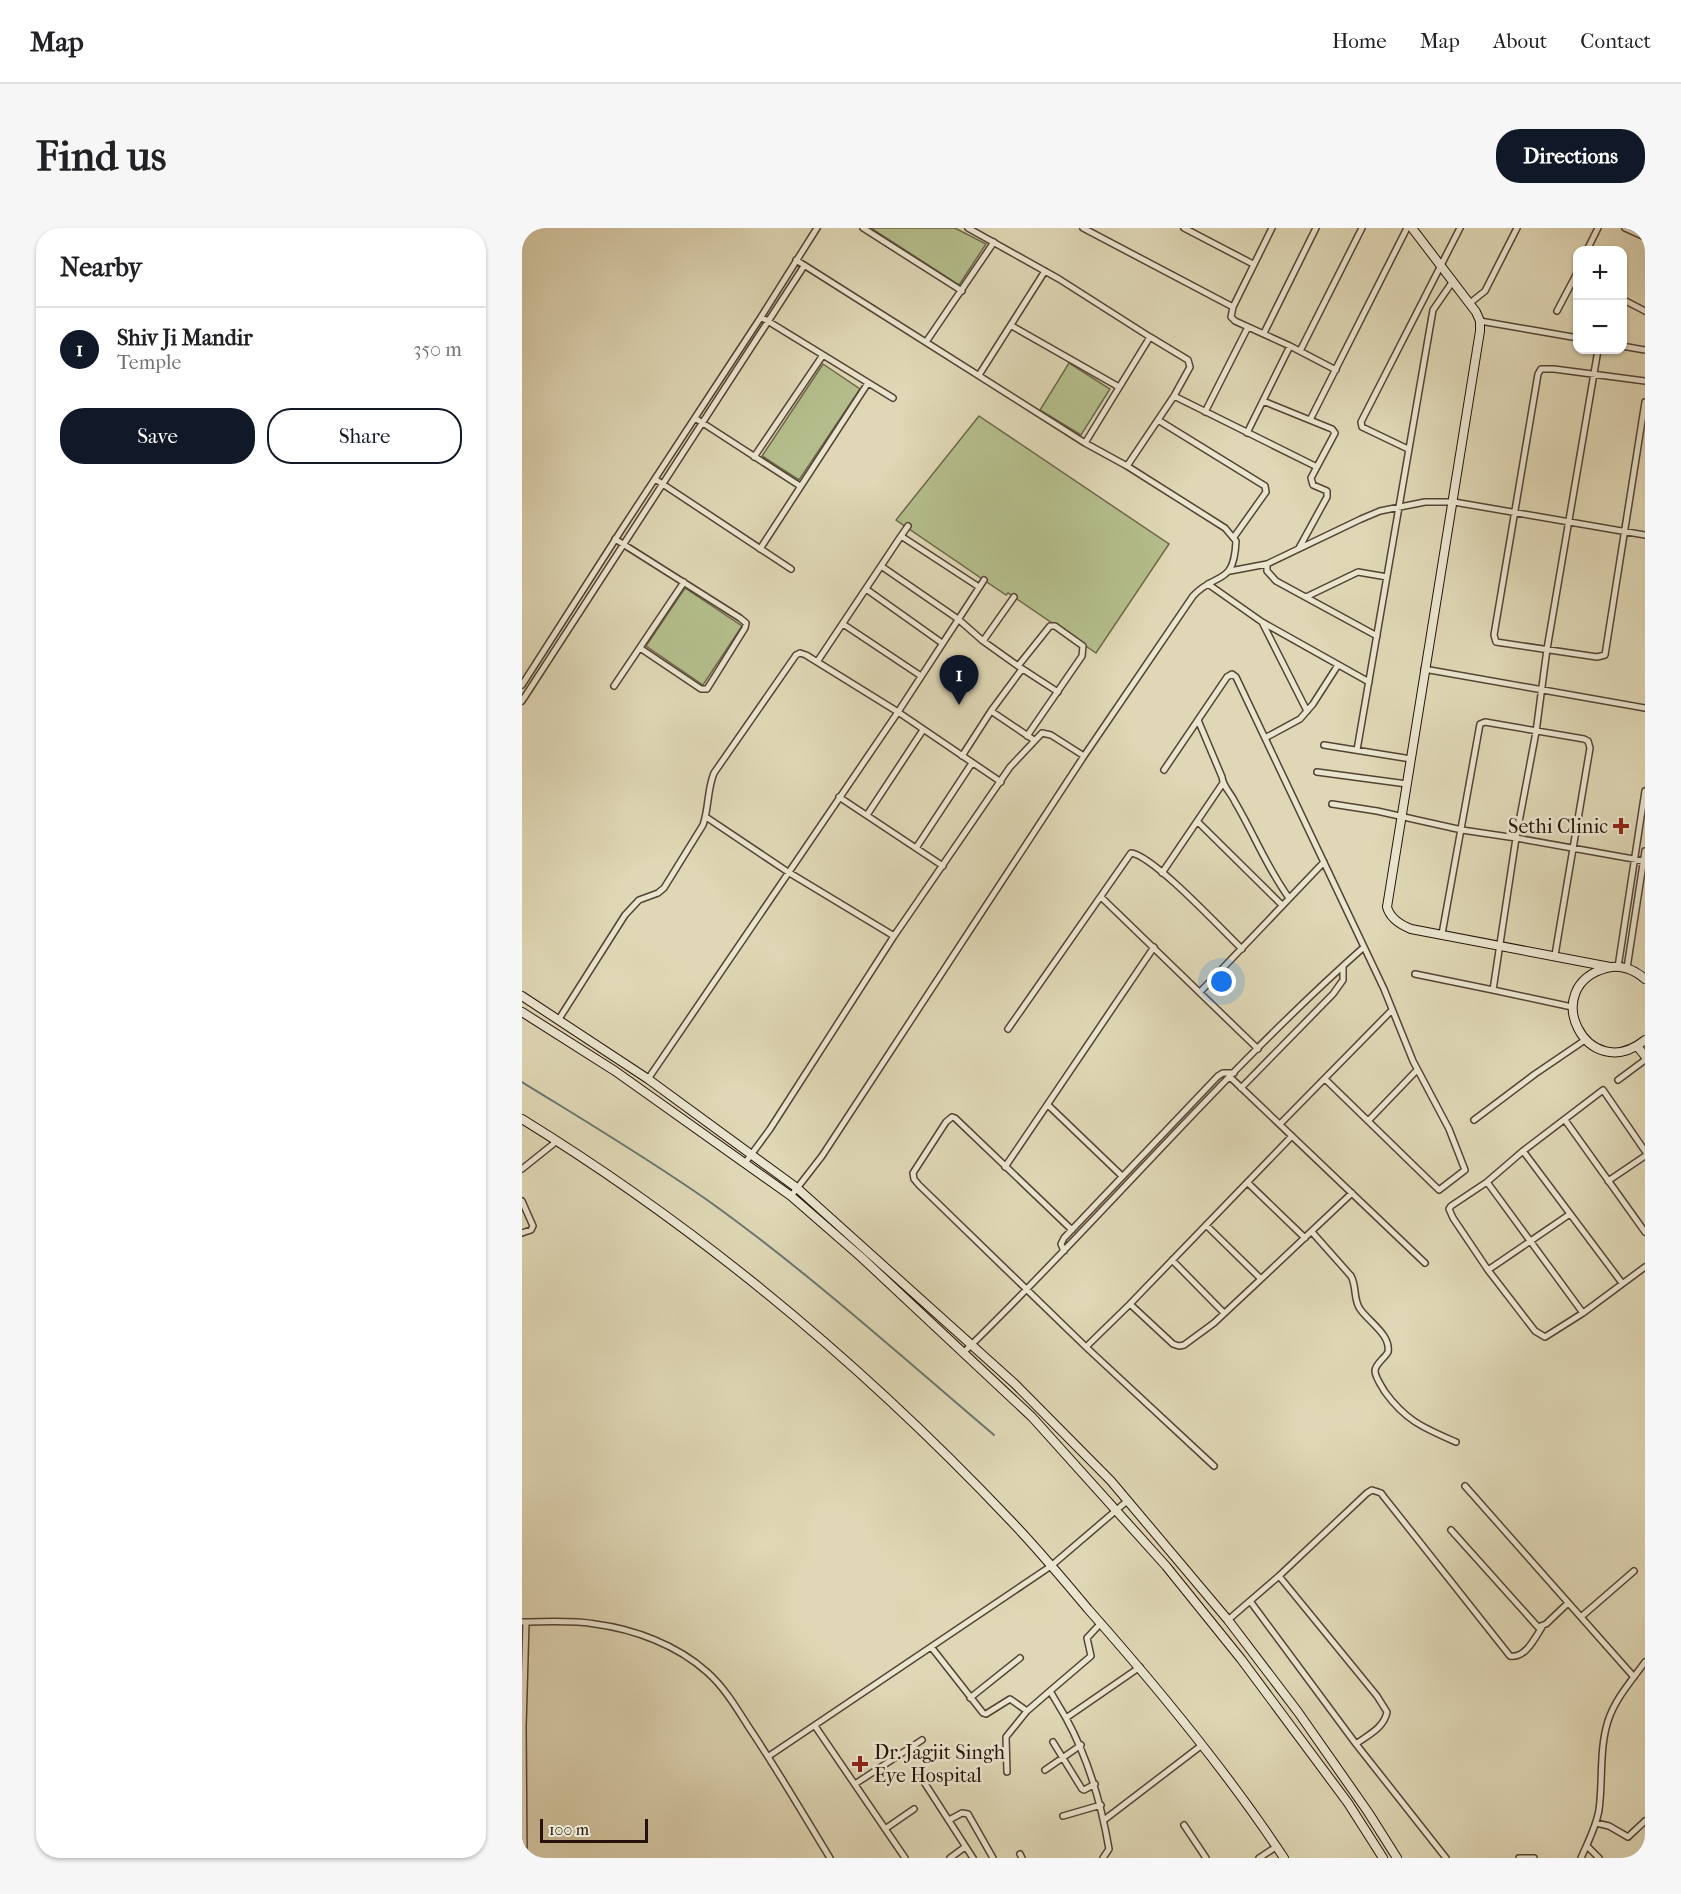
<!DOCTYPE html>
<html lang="en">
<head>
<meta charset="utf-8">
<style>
  body { margin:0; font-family:"IM FELL French Canon",serif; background:#f6f6f6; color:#202124 }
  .controls { position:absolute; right:18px; top:18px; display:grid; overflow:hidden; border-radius:12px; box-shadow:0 2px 4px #0004 }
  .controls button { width:54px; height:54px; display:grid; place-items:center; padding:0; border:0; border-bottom:2px solid #e0e0e0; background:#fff; color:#202124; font:30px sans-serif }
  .scale { position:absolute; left:18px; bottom:15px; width:108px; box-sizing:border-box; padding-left:6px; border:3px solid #251209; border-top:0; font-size:16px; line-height:21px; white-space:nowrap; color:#251209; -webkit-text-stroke:4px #eae5cf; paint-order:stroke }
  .you { position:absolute; left:700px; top:754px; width:21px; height:21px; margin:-15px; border:4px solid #fff; border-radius:50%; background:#1a73e8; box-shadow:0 0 0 9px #1a73e833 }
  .badge { display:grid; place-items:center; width:39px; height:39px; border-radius:50%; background:#111827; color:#fff; font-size:20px; font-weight:700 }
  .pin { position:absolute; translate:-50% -50px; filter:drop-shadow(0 2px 3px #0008) }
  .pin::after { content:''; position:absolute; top:32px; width:21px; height:18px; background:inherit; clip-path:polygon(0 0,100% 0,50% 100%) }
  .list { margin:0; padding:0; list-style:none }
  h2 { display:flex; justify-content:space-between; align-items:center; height:78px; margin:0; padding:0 24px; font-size:26px }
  h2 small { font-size:20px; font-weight:400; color:#757577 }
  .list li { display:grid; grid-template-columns:39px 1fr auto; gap:18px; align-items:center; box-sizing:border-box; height:84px; padding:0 24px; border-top:2px solid #e0e0e0 }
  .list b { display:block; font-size:22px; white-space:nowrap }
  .list p { margin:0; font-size:20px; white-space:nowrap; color:#757577 }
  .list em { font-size:20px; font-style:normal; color:#757577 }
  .actions { display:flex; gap:12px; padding:18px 24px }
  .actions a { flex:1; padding:14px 0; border:2px solid #111827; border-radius:24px; text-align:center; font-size:21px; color:#111827 }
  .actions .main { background:#111827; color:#fff }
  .map { position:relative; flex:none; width:1123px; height:1630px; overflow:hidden; border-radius:24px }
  header { display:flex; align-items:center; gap:36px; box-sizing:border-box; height:84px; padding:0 30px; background:#fff; border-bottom:2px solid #e0e0e0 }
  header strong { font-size:28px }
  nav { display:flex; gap:33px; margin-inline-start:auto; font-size:21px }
  .intro { display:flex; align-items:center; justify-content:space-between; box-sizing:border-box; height:144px; padding:0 36px }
  h1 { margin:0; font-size:42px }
  .button { padding:15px 27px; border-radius:24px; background:#111827; color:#fff; font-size:21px; font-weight:700 }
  main { display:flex; gap:36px; padding:0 36px }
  aside { flex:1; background:#fff; border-radius:24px; box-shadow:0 2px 4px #0004 }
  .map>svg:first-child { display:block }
  .green { fill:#b4be8c; stroke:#6c684a; stroke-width:1.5 }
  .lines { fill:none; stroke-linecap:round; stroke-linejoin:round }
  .stream { stroke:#67766d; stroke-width:2 }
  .street-casing { stroke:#544334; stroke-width:8 }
  .secondary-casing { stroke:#251209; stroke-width:10 }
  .street { stroke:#eae5cf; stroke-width:5 }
  .secondary { stroke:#eae5cf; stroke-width:8 }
  .poi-dot { fill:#8f2418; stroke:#eae5cf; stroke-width:2 }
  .labels { text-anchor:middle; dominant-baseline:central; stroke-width:5; stroke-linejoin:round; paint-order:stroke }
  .poi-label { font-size:20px; fill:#251209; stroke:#eae5cf; text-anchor:end }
</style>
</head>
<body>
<header>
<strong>Map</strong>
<nav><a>Home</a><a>Map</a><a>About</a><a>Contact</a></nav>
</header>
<div class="intro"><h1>Find us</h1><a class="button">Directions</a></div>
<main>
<aside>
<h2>Nearby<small></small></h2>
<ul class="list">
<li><span class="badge">1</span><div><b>Shiv Ji Mandir</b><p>Temple</p></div><em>350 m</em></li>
</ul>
<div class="actions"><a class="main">Save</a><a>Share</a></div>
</aside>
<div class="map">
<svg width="1123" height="1630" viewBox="0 0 1123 1630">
  <rect width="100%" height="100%" fill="#dfd7b5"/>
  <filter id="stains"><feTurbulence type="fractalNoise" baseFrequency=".00333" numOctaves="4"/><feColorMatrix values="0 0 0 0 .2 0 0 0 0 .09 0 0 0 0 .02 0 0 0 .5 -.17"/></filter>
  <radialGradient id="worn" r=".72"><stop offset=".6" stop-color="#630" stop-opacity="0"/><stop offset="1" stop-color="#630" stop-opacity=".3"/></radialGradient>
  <!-- green -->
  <path class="green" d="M 349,0 L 433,0 L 464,16 L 437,57 Z
    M 547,135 L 588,161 L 559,207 L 518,182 Z
    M 301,136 L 338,161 L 277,252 L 240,228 Z
    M 457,188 L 647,316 L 574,425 L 486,365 L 484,367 L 374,292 Z
    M 163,360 L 220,398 L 181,457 L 124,418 Z"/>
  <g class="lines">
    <!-- stream -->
    <path class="stream" d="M 0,854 C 63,893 127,931 188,974 C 287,1045 379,1128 472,1207"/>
    <defs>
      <path id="street" d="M 341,0 L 440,63
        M 446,0 L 537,51 L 628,109 L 563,215
        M 561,0 L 711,79
        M 662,0 L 731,36
        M 750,0 L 711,79 L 709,89 L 713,93 L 768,118 L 814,142
        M 1103,0 L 1123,9
        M 1065,22 L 1076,0
        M 1100,71 L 1123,83
        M 948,75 L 963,63 L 995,0
        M 1035,83 L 1056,43
        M 239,89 L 371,170
        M 958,93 L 1056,110
        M 490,98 L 597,159
        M 742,105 L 794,0
        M 404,114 L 472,14
        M 1100,118 L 1123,122
        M 778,123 L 840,0
        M 457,147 L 523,43
        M 1123,153 L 1032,141 L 1019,141 L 1016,146 L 972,407 L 974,414 L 1075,429 L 1083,427 L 1123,174
        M 652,168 L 795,239
        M 741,173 L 810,201 L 813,205 L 789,250 L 791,257 L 805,263 L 805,269 L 777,320
        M 683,184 L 726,99
        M 173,190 L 278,258
        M 636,192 L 743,258 L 744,264 L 712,309
        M 788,192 L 885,0
        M 725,205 L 768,118
        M 886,221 L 840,199 L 839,194 L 938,0
        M 232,229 L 301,127
        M 605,238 L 652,168 L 668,139 L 666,132 L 628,109
        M 133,251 L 269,341
        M 379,308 L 386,298
        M 93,311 L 218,390 L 224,395 L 223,400 L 185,461 L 179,461 L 118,420
        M 238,321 L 346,155
        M 745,336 L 745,343 L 754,353 L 855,408
        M 359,338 L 436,391 L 461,413 L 496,438 L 536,464
        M 708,343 L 745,336 L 839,291 L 858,283 L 903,274 L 932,274 L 1123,307
        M 686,356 L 740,394 L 847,454
        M 344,361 L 420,415
        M 784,369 L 836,344 L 865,349
        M 321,396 L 399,448
        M 741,396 L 785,483
        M 461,413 L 492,369
        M 295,434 L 379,308 L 457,359
        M 496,438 L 528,398 L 533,398 L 561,418 L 560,428 L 505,508
        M 902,441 L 1123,480
        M 0,457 L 100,301 L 239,89 L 295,0
        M 92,458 L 162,354
        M 0,473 L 282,38
        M 469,483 L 512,512
        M 676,492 L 700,549 C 701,559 709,565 713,574 C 732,606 745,640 767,670
        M 743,510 L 778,491 L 791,476 L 816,437
        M 802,517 L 889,531
        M 835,522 L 911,82 L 931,53
        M 440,528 L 469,483 L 500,441
        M 642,542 L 705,449 L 710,446 L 714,449 L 862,761 L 891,833 L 927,901 L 943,942 L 917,962 L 803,851
        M 795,544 L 885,556
        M 317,569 L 421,638
        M 810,576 L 855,583 L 940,602 L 994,610 L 1123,633
        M 345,587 L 401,502
        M 184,589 L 266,644 L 372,708
        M 676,594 L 760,677
        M 394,620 L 450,535
        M 640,645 L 701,555
        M 579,669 L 736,821
        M 920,706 L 958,496 L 963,494 L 1062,511 L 1066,513 L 1068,520 L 1033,727
        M 1096,739 L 1123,563
        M 1105,740 L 1123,623
        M 893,746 L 971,762
        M 678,764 L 802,634
        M 1050,779 L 971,762 L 994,610 L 1014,504 L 1025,421 L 1076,122
        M 37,791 L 103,687 L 117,672 L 136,665 L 142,660 L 181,597 C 187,580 185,562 192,545 L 274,427 L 278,425 L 284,427 L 376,484 L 479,554
        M 486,801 L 609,625 C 632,628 700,702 720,721
        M 708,849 L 903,1035
        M 126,851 L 376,484 L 462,352
        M 1096,852 L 1123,832
        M 719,860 L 811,766 L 821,752 L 821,738
        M 526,877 L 600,948
        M 847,892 L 895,842
        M 952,892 L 1013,846 L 1063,812
        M 1043,892 L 1123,1004
        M 758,896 L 870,782
        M 1001,923 L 1100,1055
        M 1123,923 L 1081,862 L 1001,923 L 965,954 L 929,978 L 927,981 L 931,990 L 966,1042 L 1013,1103 L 1023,1109 L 1061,1085 L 1123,1039
        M 223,935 L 248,901 L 372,708 L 488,539 L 520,505 L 529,507 L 562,528
        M 483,939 L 632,719
        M 0,941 L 35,913
        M 1086,953 L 1123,928
        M 965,954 L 1061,1085
        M 726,955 L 783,1010
        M 269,968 L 300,928 L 562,528 L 671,368 C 694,343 712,359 714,313 L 703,300 L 605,238 L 563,215 L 274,32
        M 0,973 L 11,998 L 9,1002 L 0,1005
        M 684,997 L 739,1051
        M 550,1002 L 433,890 L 430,889 L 424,894 L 391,945 L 392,951 L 397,957 L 564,1119 L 692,1238
        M 790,1004 L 829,1048 C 835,1059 831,1071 838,1081 C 847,1094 869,1107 866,1124 C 863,1130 853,1136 853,1143 C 853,1149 860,1159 863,1164 C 884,1193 902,1200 934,1214
        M 542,1023 L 539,1016 L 542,1010 L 696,848 L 701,845 L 712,845
        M 650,1032 L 702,1085
        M 966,1042 L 1048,986
        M 608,1076 L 651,1116 L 657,1118 L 662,1117 L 692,1095 L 739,1051 L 830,965
        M 564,1119 L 608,1076 L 770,908
        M 442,1124 C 578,992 700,845 842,719
        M 943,1258 L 1112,1449
        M 929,1302 L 1016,1399 L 1024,1396 L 1046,1375
        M 757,1348 L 855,1468 L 865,1484 C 862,1500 846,1507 834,1516
        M 728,1373 L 834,1516 L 924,1630
        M 1059,1389 L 1112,1343
        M 706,1392 L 757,1348 L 845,1265 L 850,1262 L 859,1265 L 862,1269 L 988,1428 C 1003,1431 1013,1410 1020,1399
        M 0,1394 C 24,1394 49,1392 73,1396 C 112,1401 155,1417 185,1444 C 202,1459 214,1479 226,1498 C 255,1541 281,1586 308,1630
        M 410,1420 L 461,1485 L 464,1486 L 488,1471 L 505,1483
        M 448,1470 L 498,1430
        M 544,1490 L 528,1463 L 569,1428 L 565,1410 L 579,1395
        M 293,1498 L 383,1630
        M 531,1514 L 560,1561 L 562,1562 L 573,1556
        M 247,1528 L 529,1338 L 605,1273
        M 523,1542 L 559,1517
        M 485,1544 L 484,1509 L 505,1483 L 528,1463
        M 400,1551 L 451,1630
        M 333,1556 L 400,1512
        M 541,1588 L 579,1577
        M 427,1592 L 440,1585 L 446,1586 L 471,1630
        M 582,1592 L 680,1517
        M 1074,1595 L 1087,1598 L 1106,1609 L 1123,1593
        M 662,1597 L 684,1630
        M 363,1601 L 392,1581
        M 1065,1618 L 1077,1630
        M 498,1626 L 500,1630
        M 2,1630 L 1,1499 L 4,1394
        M 428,1630 L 443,1619
        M 581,1630 L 587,1621 C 579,1574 567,1532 544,1490 L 618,1439
        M 737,1630 L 754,1619
        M 997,1630 L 1012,1630
        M 1059,1630 C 1066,1614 1074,1599 1077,1582 C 1081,1553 1077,1521 1086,1493 C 1093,1471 1110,1452 1123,1434"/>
      <path id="secondary" d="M 890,0 L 954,84 L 958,93 L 958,103 L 865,679 C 868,690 879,697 889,701 L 1088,739
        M 1123,751 C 1113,742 1099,736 1085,740 C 1015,758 1065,859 1123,812
        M 0,768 L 126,851 L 275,960 L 493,1156 L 589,1253 L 706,1392 L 776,1484 L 846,1584 L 875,1630
        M 0,784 L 93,843 L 269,968 L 339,1029 L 510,1189 L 644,1338 L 719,1431 L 826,1575 L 861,1630
        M 1115,818 L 1123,828
        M 0,891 C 180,1002 343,1139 488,1292 C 516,1321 541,1351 566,1381 C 636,1460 704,1542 762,1630"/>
    </defs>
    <!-- street casing -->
    <use href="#street" class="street-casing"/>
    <!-- secondary casing -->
    <use href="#secondary" class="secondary-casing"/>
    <!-- street -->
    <use href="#street" class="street"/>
    <!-- secondary -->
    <use href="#secondary" class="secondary"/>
  </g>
  <!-- markers -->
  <g class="poi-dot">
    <path d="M1096 589h6v6h6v6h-6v6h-6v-6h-6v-6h6z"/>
    <path d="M335 1527h6v6h6v6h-6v6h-6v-6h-6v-6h6z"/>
  </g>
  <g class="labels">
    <!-- poi labels -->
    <g class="poi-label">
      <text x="1086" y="598">Sethi Clinic</text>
      <text x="352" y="1524" text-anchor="start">Dr. Jagjit Singh<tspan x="352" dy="23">Eye Hospital</tspan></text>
    </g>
  </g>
  <rect width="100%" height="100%" filter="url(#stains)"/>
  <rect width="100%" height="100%" fill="url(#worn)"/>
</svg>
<div class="controls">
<button>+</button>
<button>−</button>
</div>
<div class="scale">100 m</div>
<div class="you"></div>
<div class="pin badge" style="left:437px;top:477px">1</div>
</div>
</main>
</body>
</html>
